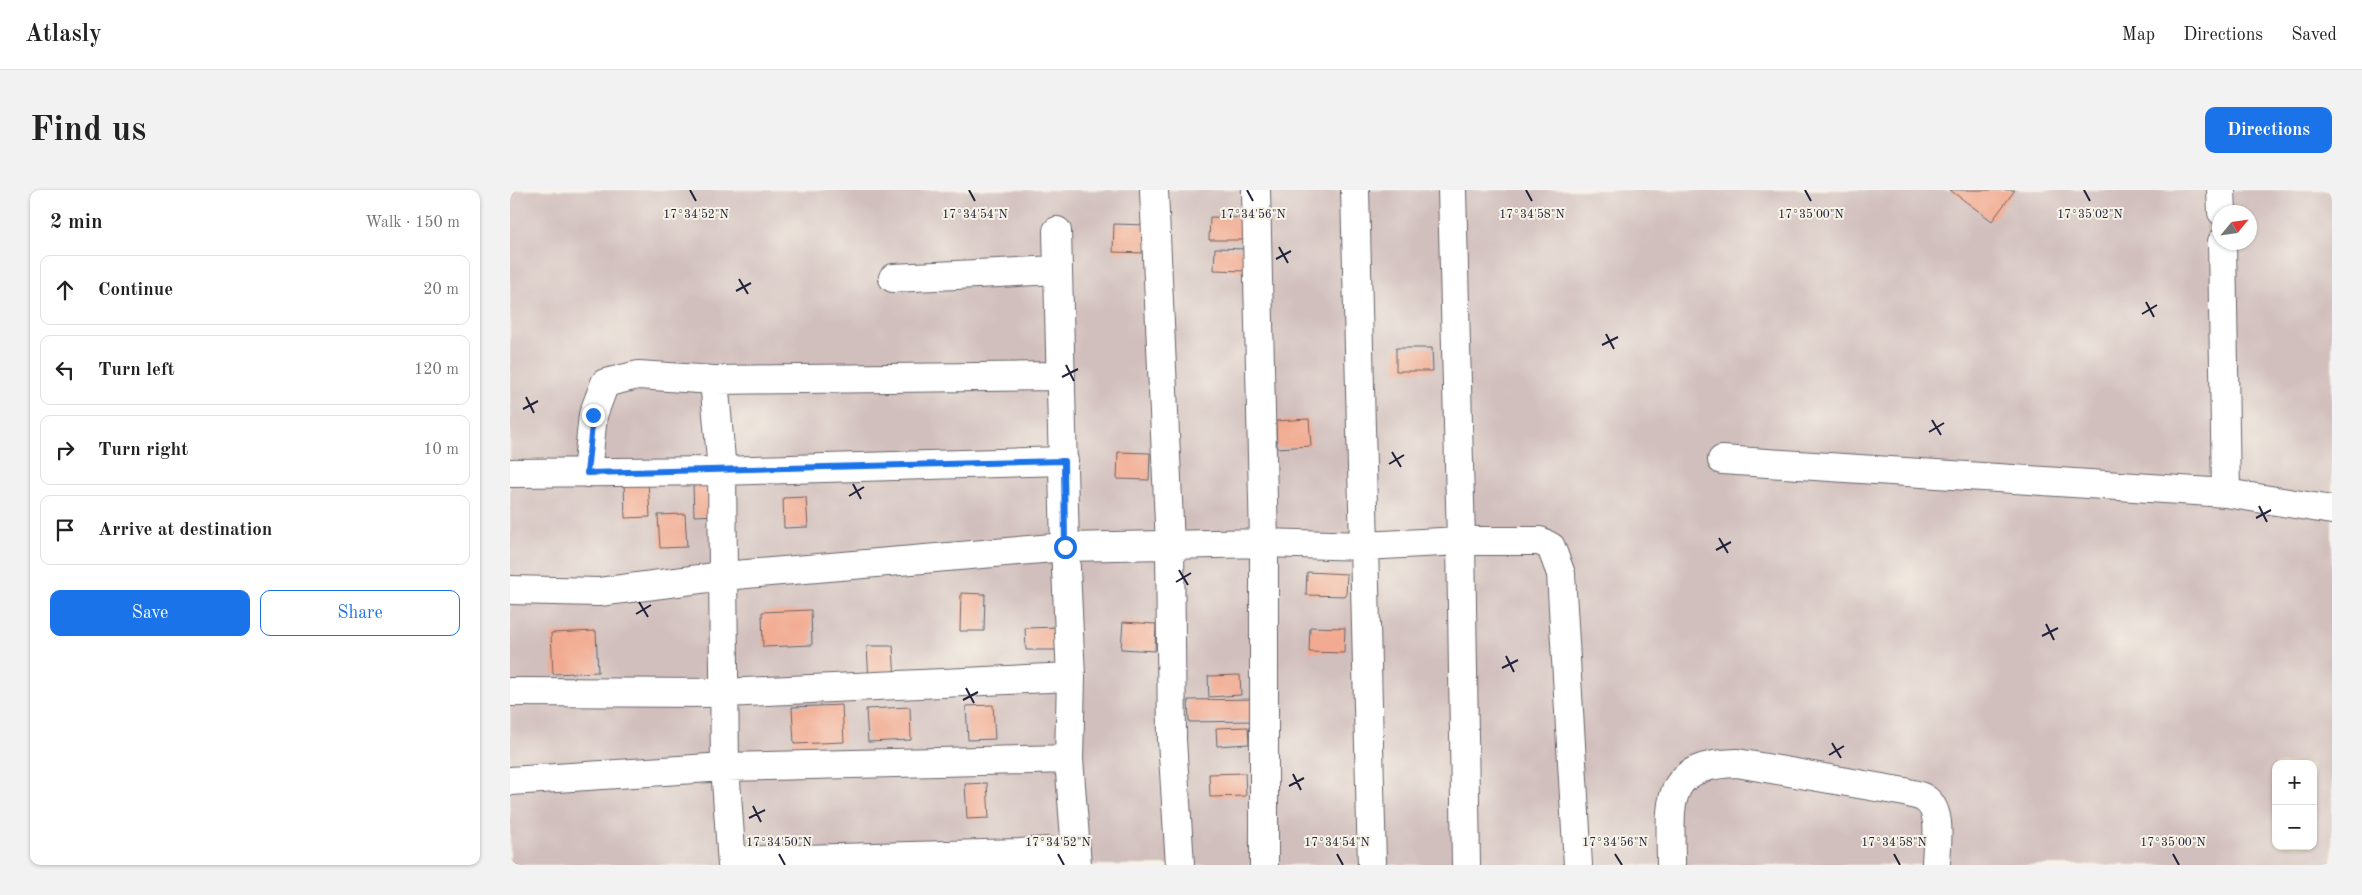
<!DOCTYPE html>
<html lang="en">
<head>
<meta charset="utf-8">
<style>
  body { margin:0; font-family:"Old Standard TT",serif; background:#f2f2f2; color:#222 }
  .controls { position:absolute; right:15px; bottom:15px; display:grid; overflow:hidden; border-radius:10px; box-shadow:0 1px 4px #0004 }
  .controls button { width:45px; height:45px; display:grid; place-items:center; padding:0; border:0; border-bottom:1px solid #e0e0e0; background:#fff; color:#222; font:25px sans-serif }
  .compass { position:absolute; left:1702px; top:15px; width:45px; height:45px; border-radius:50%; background:#fff; box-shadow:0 1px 4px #0004; rotate:61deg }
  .stop { position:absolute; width:15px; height:15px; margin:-11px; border:4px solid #1a73e8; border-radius:50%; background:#fff }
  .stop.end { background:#1a73e8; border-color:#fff; box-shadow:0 1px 5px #0008 }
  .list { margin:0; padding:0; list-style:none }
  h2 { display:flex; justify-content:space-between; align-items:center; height:65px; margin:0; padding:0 20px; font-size:21px }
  h2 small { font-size:16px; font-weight:400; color:#767676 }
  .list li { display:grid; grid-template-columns:32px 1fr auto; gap:15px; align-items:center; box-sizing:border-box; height:70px; margin:0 10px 10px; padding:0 10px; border:1px solid #e0e0e0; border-radius:10px }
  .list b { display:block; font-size:19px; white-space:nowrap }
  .list em { font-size:16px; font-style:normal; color:#767676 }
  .actions { display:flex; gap:10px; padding:15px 20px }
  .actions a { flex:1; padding:11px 0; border:1px solid #1a73e8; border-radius:10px; text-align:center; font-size:18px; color:#1a73e8 }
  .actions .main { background:#1a73e8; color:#fff }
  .icon { flex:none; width:28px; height:28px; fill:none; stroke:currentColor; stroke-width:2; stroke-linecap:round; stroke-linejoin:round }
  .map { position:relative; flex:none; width:1822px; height:675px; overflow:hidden; border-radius:10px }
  header { display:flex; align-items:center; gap:30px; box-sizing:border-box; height:70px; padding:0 25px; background:#fff; border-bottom:1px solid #e0e0e0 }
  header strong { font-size:24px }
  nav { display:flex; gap:28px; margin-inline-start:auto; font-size:18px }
  .intro { display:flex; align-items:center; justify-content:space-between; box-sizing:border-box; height:120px; padding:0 30px }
  h1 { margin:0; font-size:35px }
  .button { padding:12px 22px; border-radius:10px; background:#1a73e8; color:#fff; font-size:18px; font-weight:700 }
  main { display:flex; gap:30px; padding:0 30px }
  aside { flex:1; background:#fff; border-radius:10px; box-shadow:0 1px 4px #0004 }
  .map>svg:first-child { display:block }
  .industrial { fill:#d1bfbd; fill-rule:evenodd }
  .building { fill:#f2ab92 }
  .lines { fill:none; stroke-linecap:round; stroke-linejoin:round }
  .minor-casing { stroke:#696468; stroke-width:30 }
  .minor { stroke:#fff; stroke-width:28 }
  .route { stroke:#1a73e8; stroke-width:6 }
  .ticks { fill:none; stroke:#22223b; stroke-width:2 }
  .ticks-label { font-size:12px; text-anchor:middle; fill:#22223b; stroke:#f7f3e8; stroke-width:4; stroke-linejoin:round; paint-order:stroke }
</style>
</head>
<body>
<header>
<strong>Atlasly</strong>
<nav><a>Map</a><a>Directions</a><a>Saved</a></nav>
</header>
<div class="intro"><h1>Find us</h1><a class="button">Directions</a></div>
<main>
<aside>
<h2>2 min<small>Walk · 150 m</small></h2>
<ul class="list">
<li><svg class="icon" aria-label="ahead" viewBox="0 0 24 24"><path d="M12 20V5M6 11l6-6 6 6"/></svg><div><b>Continue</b></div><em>20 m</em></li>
<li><svg class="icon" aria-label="left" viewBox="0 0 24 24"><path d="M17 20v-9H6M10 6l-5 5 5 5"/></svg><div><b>Turn left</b></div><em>120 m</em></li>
<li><svg class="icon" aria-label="right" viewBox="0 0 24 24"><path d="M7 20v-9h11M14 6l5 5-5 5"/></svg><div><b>Turn right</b></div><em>10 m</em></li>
<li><svg class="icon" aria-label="arrive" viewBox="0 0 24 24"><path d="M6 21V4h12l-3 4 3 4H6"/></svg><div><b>Arrive at destination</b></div></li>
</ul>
<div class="actions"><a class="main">Save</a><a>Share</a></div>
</aside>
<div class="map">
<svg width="1822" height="675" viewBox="0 0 1822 675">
  <rect width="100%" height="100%" fill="#f7f3e8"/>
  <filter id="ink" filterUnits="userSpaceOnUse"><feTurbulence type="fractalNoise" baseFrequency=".02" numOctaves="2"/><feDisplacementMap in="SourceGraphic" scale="10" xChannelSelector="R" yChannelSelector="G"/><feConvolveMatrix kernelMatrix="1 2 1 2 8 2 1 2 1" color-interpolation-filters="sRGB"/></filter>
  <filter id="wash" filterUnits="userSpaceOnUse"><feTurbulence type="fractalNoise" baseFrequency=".0096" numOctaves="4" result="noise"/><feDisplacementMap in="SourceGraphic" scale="20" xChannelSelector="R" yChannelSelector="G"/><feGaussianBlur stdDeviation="1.12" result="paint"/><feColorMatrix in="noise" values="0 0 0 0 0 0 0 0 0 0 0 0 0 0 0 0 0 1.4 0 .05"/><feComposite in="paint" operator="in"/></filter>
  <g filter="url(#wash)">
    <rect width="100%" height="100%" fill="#eddebc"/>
    <!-- industrial -->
    <path class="industrial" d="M 0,0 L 1822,0 L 1822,675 L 0,675 ZM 1710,22 L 1740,22 L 1740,52 L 1710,52 ZM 1766,574 L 1803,574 L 1803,656 L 1766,656 Z"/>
    <g id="blocks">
      <!-- building -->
      <path class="building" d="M 1440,0 L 1505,0 L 1482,31 Z
        M 700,27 L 735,28 L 735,50 L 699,50 Z
        M 604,34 L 637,35 L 636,63 L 603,62 Z
        M 705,58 L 737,59 L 736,81 L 704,80 Z
        M 886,158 L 922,158 L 923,181 L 886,181 Z
        M 799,229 L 801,256 L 767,258 L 766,231 Z
        M 608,262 L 640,263 L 639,290 L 607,289 Z
        M 138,291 L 140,327 L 115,328 L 114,292 Z
        M 207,294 L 208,325 L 184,326 L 183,295 Z
        M 296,307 L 298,337 L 274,338 L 273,308 Z
        M 175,324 L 177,357 L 150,358 L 148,325 Z
        M 797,382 L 837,384 L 836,406 L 796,405 Z
        M 451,403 L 475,404 L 474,441 L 450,441 Z
        M 301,420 L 302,455 L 253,457 L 252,422 Z
        M 613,432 L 646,434 L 645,461 L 611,459 Z
        M 551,437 L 552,460 L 516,460 L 515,438 Z
        M 800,437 L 835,438 L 834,463 L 799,462 Z
        M 86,441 L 88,482 L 43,484 L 41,443 Z
        M 357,456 L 383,456 L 385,491 L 359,492 Z
        M 730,485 L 731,505 L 699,507 L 698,486 Z
        M 746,509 L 746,531 L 679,532 L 678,510 Z
        M 332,515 L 334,552 L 284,554 L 282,517 Z
        M 483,515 L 485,549 L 458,550 L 456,516 Z
        M 400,517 L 401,550 L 358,552 L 356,519 Z
        M 738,537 L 739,554 L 707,556 L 706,538 Z
        M 735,583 L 736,606 L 700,607 L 699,584 Z
        M 477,593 L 479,628 L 457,629 L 455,594 Z"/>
    </g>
  </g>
  <g filter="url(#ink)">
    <use href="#blocks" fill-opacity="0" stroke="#696468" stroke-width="1"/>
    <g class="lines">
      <defs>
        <path id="minor" d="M 746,0 L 754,353 L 754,675
          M 1711,0 L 1712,22
          M 644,1 L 660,355 L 662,550 L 670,675
          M 547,41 L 555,357 L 561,487 L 559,569 L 567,675
          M 1712,52 L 1716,303 L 1822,320
          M 383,88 L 548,80
          M 204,190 L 551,186
          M 1212,270 L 1716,303
          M 0,283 L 212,281 L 204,190 L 128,185 L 95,193 L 83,225 L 77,283
          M 0,400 L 89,402 L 213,386 L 555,357 L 754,353 L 854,356 L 845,0
          M 0,502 L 214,503 L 561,487
          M 0,591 L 215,577 L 559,569
          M 222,671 L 510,663 L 565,659
          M 222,675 L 215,577 L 212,281 L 554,271
          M 862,675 L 854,356 L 951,351 L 942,0
          M 956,675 L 951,351 L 1030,351 L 1041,357 L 1051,384 L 1068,675
          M 1161,675 C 1161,615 1150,575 1227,573 L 1395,602 C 1401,604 1409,605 1414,608 C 1434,620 1426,656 1426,675"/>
      </defs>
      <!-- minor casing -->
      <use href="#minor" class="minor-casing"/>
      <!-- minor -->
      <use href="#minor" class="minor"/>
    </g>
  </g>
  <g class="lines" filter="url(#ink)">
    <!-- route -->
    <path class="route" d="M 83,225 L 77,283 L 554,271 L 555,357"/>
  </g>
  <!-- ticks -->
  <path class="ticks" d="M 180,0 L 186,11M 459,0 L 465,11M 737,0 L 743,11M 1016,0 L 1022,11M 1295,0 L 1301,11M 1574,0 L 1580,11M 769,57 L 778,73M 766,69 L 781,61M 229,89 L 238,104M 226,101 L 241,93M 1636,112 L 1644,127M 1632,124 L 1647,115M 1096,144 L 1104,159M 1092,155 L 1108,147M 556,175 L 564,191M 552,187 L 568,179M 16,207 L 24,223M 13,219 L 28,211M 1422,230 L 1431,245M 1419,242 L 1434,233M 882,262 L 891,277M 879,274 L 894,265M 343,294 L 351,309M 339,306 L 354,297M 1749,316 L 1757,332M 1746,328 L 1761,320M 1209,348 L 1218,363M 1206,360 L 1221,352M 669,380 L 678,395M 666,392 L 681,383M 129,412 L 138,427M 126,424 L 141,415M 1536,434 L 1544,450M 1532,446 L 1548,438M 996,466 L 1004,482M 992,478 L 1008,470M 456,498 L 464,513M 453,510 L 468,502M 1322,553 L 1331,568M 1319,565 L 1334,556M 783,584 L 791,600M 779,596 L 794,588M 243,616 L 251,632M 239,628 L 255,620M 269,664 L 275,675M 548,664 L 554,675M 827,664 L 833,675M 1105,664 L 1112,675M 1384,664 L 1390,675M 1663,664 L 1669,675"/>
  <g class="ticks-label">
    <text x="186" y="28">17°34'52"N</text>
    <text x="465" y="28">17°34'54"N</text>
    <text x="743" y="28">17°34'56"N</text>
    <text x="1022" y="28">17°34'58"N</text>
    <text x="1301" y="28">17°35'00"N</text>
    <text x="1580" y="28">17°35'02"N</text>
    <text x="269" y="656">17°34'50"N</text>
    <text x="548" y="656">17°34'52"N</text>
    <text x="827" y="656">17°34'54"N</text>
    <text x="1105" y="656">17°34'56"N</text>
    <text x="1384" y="656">17°34'58"N</text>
    <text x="1663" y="656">17°35'00"N</text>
  </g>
</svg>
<div class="controls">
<button>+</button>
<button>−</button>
</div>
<svg class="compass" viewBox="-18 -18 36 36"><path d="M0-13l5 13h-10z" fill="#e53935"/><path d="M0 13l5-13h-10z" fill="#767676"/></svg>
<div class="stop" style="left:555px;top:357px"></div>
<div class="stop end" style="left:83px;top:225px"></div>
</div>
</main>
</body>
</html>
